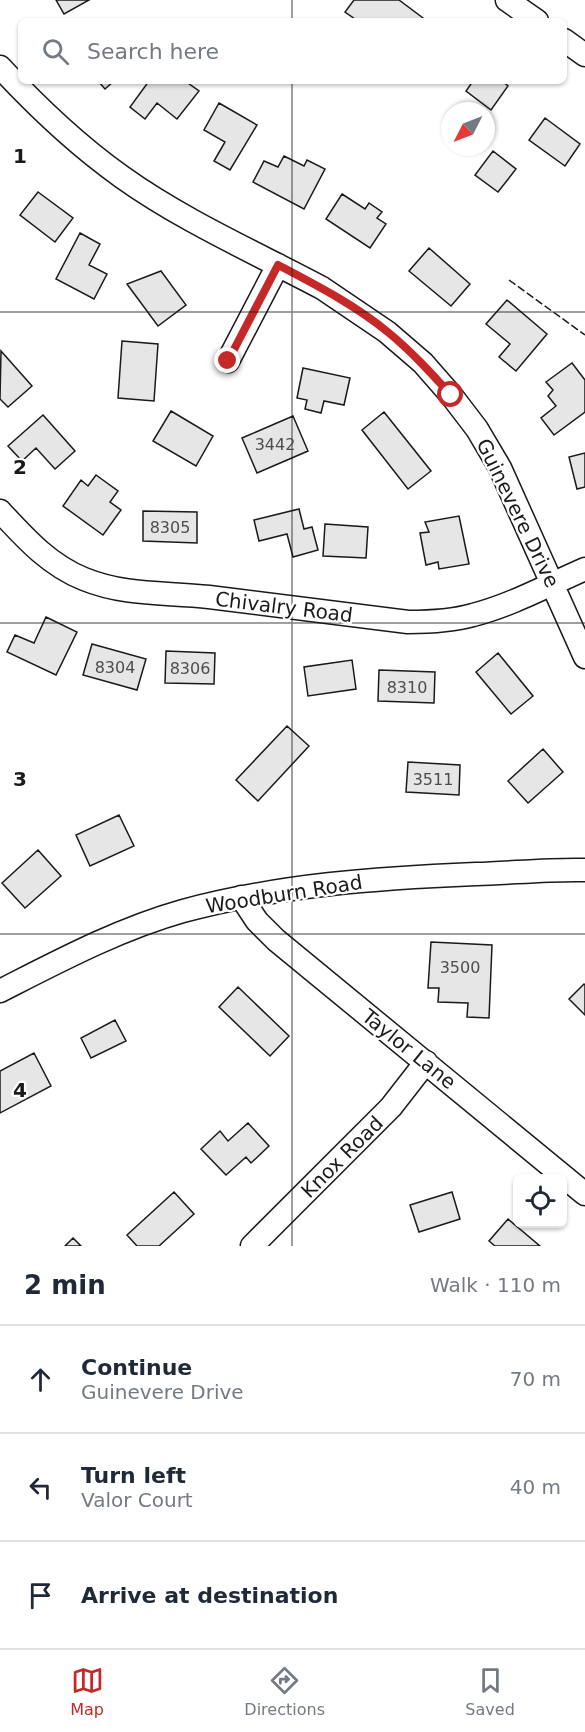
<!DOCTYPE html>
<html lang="en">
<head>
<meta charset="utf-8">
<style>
  body { margin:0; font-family:"DejaVu Sans",sans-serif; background:#f6f6f7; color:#1f2937 }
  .controls { position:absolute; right:18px; bottom:18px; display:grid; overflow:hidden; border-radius:9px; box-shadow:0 2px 4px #0004 }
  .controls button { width:54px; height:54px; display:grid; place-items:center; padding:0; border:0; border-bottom:2px solid #e0e1e3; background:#fff; color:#1f2937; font:30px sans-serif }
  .compass { position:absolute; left:441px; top:102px; width:54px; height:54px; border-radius:50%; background:#fff; box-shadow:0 2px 4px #0004; rotate:228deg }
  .stop { position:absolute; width:18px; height:18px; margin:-14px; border:4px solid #c62828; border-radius:50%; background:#fff }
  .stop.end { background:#c62828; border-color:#fff; box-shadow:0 2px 6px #0008 }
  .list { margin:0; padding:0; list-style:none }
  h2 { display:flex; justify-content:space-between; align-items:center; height:78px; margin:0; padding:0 24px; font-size:26px }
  h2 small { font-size:20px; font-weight:400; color:#747a83 }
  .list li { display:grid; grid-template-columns:39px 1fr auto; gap:18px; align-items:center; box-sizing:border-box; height:108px; padding:0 24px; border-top:2px solid #e0e1e3 }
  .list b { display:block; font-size:22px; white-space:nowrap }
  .list p { margin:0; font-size:20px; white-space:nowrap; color:#747a83 }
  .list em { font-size:20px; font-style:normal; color:#747a83 }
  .icon { flex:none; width:33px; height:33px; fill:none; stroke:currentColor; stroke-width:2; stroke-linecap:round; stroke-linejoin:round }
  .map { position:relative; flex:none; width:585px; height:1246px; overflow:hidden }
  .search { position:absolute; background:#fff; box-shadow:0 2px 4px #0004; left:18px; right:18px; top:18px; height:66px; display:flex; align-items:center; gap:15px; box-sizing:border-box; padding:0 21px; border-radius:9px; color:#747a83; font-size:22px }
  .sheet { height:402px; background:#fff }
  nav { display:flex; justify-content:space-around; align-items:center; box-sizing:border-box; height:84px; border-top:2px solid #e0e1e3; background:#fff; font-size:16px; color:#747a83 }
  nav a { display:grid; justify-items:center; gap:3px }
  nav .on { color:#c62828 }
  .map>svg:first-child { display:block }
  .building { fill:#e6e6e6; stroke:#1a1a1a; stroke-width:1.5 }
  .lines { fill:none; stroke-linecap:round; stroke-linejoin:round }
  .minor-casing { stroke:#1a1a1a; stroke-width:25 }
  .minor { stroke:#fff; stroke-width:22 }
  .fence { stroke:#1a1a1a; stroke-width:1.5; stroke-dasharray:8 3; stroke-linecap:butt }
  .route { stroke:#c62828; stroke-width:8 }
  .grid { fill:none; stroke:#1a1a1a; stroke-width:1.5; stroke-opacity:0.55 }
  .labels { text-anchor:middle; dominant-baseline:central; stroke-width:4.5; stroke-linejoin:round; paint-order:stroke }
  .number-label { font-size:16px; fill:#4d4d4d }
  .street-label { font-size:20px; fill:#1a1a1a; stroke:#fff }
  .grid-label { font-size:20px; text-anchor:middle; font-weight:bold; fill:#1a1a1a; stroke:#fff; stroke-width:4.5; stroke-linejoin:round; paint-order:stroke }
</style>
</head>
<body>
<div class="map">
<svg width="585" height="1246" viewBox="0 0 585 1246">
  <rect width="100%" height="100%" fill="#fff"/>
  <!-- building -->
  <path class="building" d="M 56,0 L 89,0 L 64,14 Z
    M 354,0 L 399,0 L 427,21 L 358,21 L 345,12 Z
    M 98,81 L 114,81 L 105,89 Z
    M 149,81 L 185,81 L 199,91 L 177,119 L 157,103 L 145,119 L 130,107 Z
    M 473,81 L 502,81 L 508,86 L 491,110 L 466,91 Z
    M 219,103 L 257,125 L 230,170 L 214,161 L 225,142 L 204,130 Z
    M 545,118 L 580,144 L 565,166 L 529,140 Z
    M 493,151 L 516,169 L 498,192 L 475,175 Z
    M 284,156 L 304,166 L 307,160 L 325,169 L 304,209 L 253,182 L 264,161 L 278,167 Z
    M 38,192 L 73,218 L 55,242 L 20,215 Z
    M 342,194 L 365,209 L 369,203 L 382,212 L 377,218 L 386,224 L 370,248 L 326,219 Z
    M 80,233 L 100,244 L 89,265 L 107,274 L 94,299 L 56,279 Z
    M 429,248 L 470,284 L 451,306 L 409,271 Z
    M 161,271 L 186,305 L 158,326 L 127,284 Z
    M 507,300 L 547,334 L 516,371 L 499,357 L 510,344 L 486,324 Z
    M 122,341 L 158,344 L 154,401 L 118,398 Z
    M 1,351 L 32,386 L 8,407 L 0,399 Z
    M 572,363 L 585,380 L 585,412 L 554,435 L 541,418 L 556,406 L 548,396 L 553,390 L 546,382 Z
    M 303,368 L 350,378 L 344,405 L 324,401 L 321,413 L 305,409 L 307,400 L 297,398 Z
    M 171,411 L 213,436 L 196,466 L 153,441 Z
    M 384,412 L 431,471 L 408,489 L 362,430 Z
    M 43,415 L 75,451 L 55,469 L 36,448 L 22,461 L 8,446 Z
    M 293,416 L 308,451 L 257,473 L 242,438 Z
    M 585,453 L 585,487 L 577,489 L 569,457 Z
    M 96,475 L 118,491 L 110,502 L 121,510 L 103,535 L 63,506 L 81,480 L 88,486 Z
    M 299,509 L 304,529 L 312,527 L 318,550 L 293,557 L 287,534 L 259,541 L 254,520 Z
    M 143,511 L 197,512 L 197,543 L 143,541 Z
    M 459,516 L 469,564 L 439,569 L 438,562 L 426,565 L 420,533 L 429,532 L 425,522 Z
    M 325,524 L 368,527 L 366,558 L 323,556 Z
    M 46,617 L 77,632 L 56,675 L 7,652 L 15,635 L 34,643 Z
    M 92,644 L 146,659 L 137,690 L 83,675 Z
    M 166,651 L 215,653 L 214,684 L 165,683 Z
    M 498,653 L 533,696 L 511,714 L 476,672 Z
    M 352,660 L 356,689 L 308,696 L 304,667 Z
    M 379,670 L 435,672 L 434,703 L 378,701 Z
    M 287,726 L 309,746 L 258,801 L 236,780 Z
    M 543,749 L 563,772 L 528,803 L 508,781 Z
    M 408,762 L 460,765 L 459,795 L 406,792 Z
    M 119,815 L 134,846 L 90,866 L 76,835 Z
    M 38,850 L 61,876 L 25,908 L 2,883 Z
    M 431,942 L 492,945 L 489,1018 L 467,1017 L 468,1003 L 438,1002 L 439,988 L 428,988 Z
    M 584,984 L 585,985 L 585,1015 L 569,999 Z
    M 238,987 L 289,1036 L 270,1056 L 219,1007 Z
    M 115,1020 L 126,1041 L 91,1058 L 81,1038 Z
    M 34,1053 L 51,1086 L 0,1113 L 0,1071 Z
    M 248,1123 L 269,1146 L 251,1163 L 246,1157 L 226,1175 L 201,1149 L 220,1131 L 228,1141 Z
    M 174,1192 L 194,1214 L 159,1246 L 137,1246 L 127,1235 Z
    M 452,1192 L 460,1219 L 419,1232 L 410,1205 Z
    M 508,1219 L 540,1246 L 495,1246 L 489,1241 Z
    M 73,1238 L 81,1246 L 65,1246 Z"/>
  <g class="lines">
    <defs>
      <path id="minor" d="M 507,0 L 537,21
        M 564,40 L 585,55
        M 0,67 C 37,107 77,145 122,177 C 182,220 256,253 322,288 L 387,332 L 423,363 L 451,395 L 477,429 L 500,468 L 585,657
        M 228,361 L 278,265
        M 0,511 C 25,538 49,565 84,579 C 126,596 165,592 209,597 C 275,605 342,614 408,622 C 430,622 452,621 473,615 C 512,605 548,585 585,569
        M 241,897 L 257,921 L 276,940 L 585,1194
        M 0,991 C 59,961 119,929 183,911 C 279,885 378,878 476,874 C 512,873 549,869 585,870
        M 252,1246 L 391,1107 L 426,1062"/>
    </defs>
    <!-- minor casing -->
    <use href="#minor" class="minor-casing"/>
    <!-- minor -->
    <use href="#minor" class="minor"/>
    <!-- fence -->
    <path class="fence" d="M 509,280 L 585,335"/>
  </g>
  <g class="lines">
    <!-- route -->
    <path class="route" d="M 228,361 L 278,265 C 316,285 355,305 389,333 C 412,352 431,373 451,395"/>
  </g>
  <!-- grid -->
  <path class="grid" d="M 292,0 L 292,21M 292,81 L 292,1246M 0,312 L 585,312M 0,623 L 585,623M 0,934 L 585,934"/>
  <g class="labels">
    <!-- number labels -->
    <g class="number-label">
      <text x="275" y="444">3442</text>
      <text x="170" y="527">8305</text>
      <text x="115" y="667">8304</text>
      <text x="190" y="668">8306</text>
      <text x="407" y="687">8310</text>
      <text x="433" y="779">3511</text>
      <text x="460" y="967">3500</text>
    </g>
    <!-- street labels -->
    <g class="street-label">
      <text transform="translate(518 513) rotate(64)">Guinevere Drive</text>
      <text transform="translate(284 607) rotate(7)">Chivalry Road</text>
      <text transform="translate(284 894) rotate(-9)">Woodburn Road</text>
      <text transform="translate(409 1049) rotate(39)">Taylor Lane</text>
      <text transform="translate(342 1157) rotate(-45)">Knox Road</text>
    </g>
  </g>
  <g class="grid-label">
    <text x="20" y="163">1</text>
    <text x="20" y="474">2</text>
    <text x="20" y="786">3</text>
    <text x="20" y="1097">4</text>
  </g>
</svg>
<div class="controls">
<button><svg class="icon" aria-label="locate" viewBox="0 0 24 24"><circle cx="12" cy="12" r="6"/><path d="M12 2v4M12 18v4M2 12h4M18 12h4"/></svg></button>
</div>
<svg class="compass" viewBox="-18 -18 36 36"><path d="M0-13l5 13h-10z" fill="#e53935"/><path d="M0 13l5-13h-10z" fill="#747a83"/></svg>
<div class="stop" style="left:451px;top:395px"></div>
<div class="stop end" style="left:228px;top:361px"></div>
<div class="search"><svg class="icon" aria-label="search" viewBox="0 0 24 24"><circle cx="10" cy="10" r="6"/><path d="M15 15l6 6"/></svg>Search here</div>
</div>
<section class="sheet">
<h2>2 min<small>Walk · 110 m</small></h2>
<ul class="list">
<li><svg class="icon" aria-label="ahead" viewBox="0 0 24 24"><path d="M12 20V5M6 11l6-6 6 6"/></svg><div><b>Continue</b><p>Guinevere Drive</p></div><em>70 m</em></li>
<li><svg class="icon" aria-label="left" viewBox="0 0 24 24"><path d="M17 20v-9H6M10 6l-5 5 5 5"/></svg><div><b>Turn left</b><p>Valor Court</p></div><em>40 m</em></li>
<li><svg class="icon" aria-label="arrive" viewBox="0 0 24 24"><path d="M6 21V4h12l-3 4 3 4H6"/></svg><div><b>Arrive at destination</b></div></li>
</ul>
</section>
<nav>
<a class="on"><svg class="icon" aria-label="map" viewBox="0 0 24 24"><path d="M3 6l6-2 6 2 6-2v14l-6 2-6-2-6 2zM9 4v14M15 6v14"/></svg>Map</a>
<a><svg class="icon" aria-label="directions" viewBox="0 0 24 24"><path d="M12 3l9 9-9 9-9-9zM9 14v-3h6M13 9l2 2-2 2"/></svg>Directions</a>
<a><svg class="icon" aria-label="saved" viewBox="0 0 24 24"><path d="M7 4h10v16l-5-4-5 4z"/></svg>Saved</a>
</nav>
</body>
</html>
